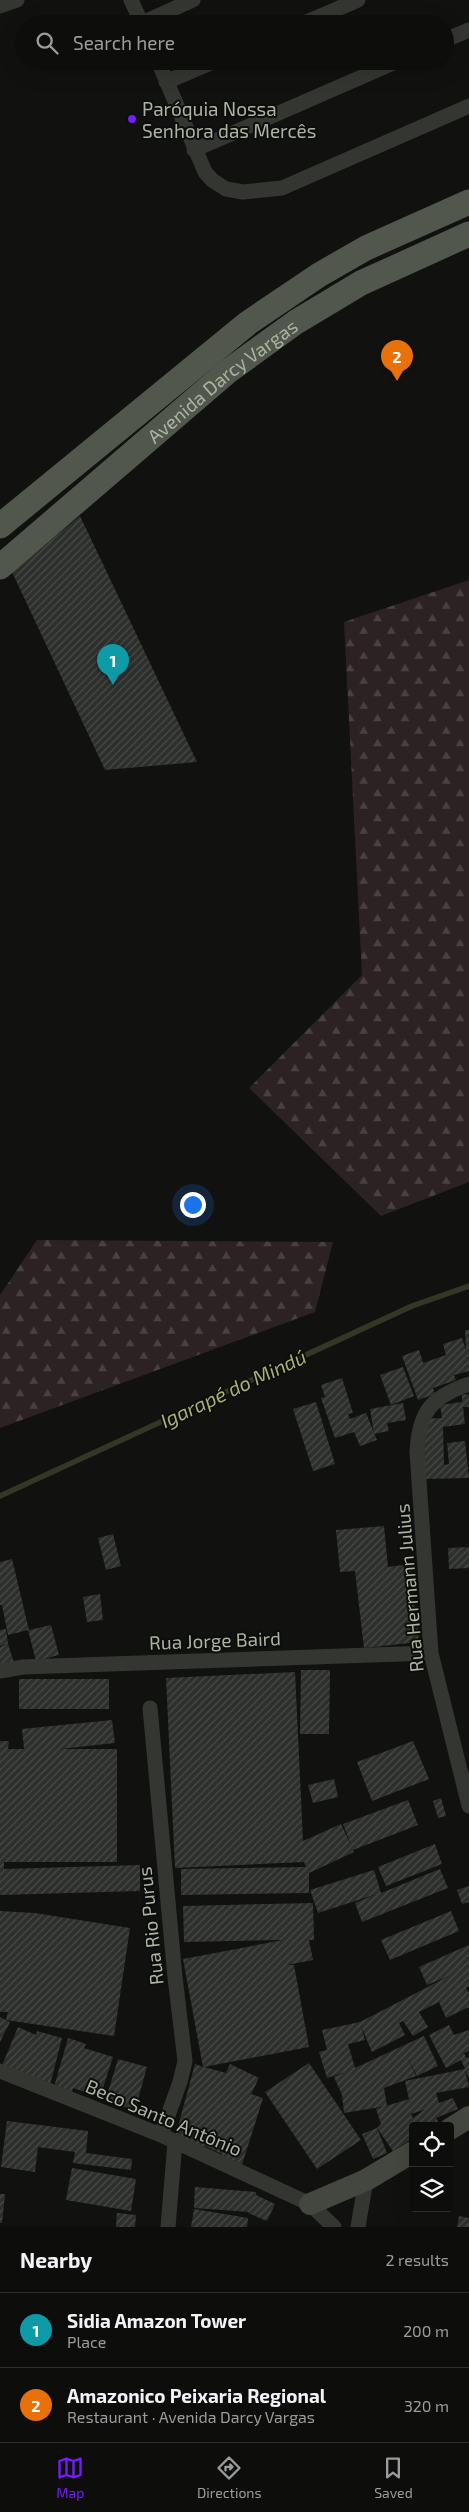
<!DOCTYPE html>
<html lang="en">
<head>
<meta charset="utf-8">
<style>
  body { margin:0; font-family:"Exo 2",sans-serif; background:#161715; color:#f1f3f6 }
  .controls { position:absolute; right:15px; bottom:15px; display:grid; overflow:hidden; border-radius:5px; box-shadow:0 5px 20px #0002 }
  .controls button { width:45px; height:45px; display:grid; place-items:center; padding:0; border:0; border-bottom:1px solid #2d2e2d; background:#0d0e0c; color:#f1f3f6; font:25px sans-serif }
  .you { position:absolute; left:192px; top:1204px; width:18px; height:18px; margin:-12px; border:4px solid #fff; border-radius:50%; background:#1a73e8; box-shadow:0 0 0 8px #1a73e833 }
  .badge { display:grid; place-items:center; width:32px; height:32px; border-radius:50%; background:#761cfe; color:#fff; font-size:16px; font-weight:700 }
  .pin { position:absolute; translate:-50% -41px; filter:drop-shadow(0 1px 2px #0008) }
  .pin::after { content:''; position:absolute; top:26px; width:18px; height:15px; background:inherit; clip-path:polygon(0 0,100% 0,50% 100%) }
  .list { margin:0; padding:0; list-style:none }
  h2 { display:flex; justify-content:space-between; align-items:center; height:65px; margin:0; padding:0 20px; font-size:21px }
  h2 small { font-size:16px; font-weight:400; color:#9a9c9d }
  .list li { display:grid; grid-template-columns:32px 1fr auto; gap:15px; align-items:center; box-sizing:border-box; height:75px; padding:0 20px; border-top:1px solid #2d2e2d }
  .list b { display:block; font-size:19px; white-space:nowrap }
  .list p { margin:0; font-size:16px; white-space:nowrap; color:#9a9c9d }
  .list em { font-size:16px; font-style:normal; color:#9a9c9d }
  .icon { flex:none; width:28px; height:28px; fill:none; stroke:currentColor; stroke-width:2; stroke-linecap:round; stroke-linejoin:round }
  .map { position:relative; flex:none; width:469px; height:2227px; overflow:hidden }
  .search { position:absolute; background:#0d0e0c; box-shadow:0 5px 20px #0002; left:15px; right:15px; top:15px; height:55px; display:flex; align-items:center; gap:12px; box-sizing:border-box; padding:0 18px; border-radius:28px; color:#9a9c9d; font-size:19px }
  .sheet { height:215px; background:#0d0e0c }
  nav { display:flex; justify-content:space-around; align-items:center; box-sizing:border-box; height:70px; border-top:1px solid #2d2e2d; background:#0d0e0c; font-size:14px; color:#9a9c9d }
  nav a { display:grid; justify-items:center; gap:2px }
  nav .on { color:#761cfe }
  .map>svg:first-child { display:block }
  .forest { fill:url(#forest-firs) }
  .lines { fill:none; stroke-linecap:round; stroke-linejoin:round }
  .stream { stroke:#343626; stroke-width:5.5 }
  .building { fill:url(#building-hatch); fill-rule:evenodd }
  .street { stroke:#343731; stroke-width:15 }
  .secondary { stroke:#43473f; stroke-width:22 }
  .primary { stroke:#52574d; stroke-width:25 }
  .poi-dot { fill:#761cfe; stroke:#0c0d0c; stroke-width:2 }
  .labels { text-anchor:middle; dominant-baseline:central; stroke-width:4; stroke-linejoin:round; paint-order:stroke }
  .poi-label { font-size:19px; fill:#acb4a1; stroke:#0c0d0c; text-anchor:start }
  .street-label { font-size:19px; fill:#acb4a1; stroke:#0c0d0c }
  .water-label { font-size:20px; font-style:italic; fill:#a6b274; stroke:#0c0d0c }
</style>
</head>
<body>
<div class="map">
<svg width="469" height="2227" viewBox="0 0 469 2227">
  <defs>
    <pattern id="forest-firs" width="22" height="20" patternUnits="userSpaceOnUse" patternTransform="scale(1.25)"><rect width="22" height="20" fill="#2d2223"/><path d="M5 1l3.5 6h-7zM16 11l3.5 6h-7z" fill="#494040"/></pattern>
    <pattern id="building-hatch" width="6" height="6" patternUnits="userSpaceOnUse" patternTransform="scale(1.25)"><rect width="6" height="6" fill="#2c2f2b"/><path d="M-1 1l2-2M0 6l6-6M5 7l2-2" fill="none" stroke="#484b47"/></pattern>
  </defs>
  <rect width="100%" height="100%" fill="#111210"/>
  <!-- forest -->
  <path class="forest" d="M 469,580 L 469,1182 L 381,1216 L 249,1088 L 362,975 L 344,622 Z
    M 37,1240 L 333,1242 L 315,1312 L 0,1428 L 0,1295 Z"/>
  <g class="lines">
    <!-- stream -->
    <path class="stream" d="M 0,1496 L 412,1306 L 469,1286"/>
  </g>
  <!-- building -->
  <path class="building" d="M 80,516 L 111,581 L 197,762 L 105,770 L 12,572 Z
    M 465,1330 L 469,1330 L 469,1371 L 454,1375 L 456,1380 L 433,1388 L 435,1394 L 418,1400 L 402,1356 L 419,1350 L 423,1363 L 446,1355 L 443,1344 L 462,1338 L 466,1351 Z
    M 403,1367 L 414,1396 L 391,1405 L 380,1375 Z
    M 342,1378 L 353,1413 L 348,1414 L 350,1419 L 366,1413 L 377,1440 L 360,1446 L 354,1432 L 335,1438 L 321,1398 L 325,1397 L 321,1385 Z
    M 469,1394 L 469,1407 L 463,1407 L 465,1424 L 443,1427 L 444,1465 L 449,1464 L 447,1443 L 465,1441 L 469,1478 L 425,1479 L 423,1419 L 442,1418 L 440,1405 L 462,1402 L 462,1395 Z
    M 316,1402 L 335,1464 L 313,1471 L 293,1409 Z
    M 403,1403 L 406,1420 L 387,1423 L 389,1431 L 374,1434 L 370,1409 Z
    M 384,1526 L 388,1567 L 410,1564 L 419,1642 L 364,1648 L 355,1571 L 340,1572 L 336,1530 Z
    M 113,1534 L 121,1566 L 106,1570 L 98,1538 Z
    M 469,1547 L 469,1568 L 449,1569 L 448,1548 Z
    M 12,1559 L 29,1630 L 51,1625 L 59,1655 L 36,1661 L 28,1630 L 8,1635 L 2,1605 L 0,1605 L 0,1562 Z
    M 100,1594 L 103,1620 L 87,1622 L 83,1597 Z
    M 6,1629 L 8,1644 L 0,1646 L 0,1630 Z
    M 8,1644 L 14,1663 L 0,1667 L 0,1647 Z
    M 301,1670 L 330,1670 L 329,1734 L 300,1734 Z
    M 295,1672 L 303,1841 L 341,1824 L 351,1845 L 343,1824 L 408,1800 L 418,1825 L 353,1850 L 354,1852 L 309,1873 L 309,1893 L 181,1895 L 181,1869 L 306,1867 L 304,1862 L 175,1868 L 166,1678 Z
    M 19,1679 L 109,1679 L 109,1709 L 19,1709 Z
    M 112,1720 L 115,1743 L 60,1749 L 117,1749 L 117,1862 L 4,1862 L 4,1869 L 140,1865 L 140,1891 L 0,1895 L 0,1741 L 9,1741 L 8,1749 L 24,1749 L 22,1729 Z
    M 413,1741 L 429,1779 L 372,1801 L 357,1762 Z
    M 334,1779 L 338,1797 L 313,1803 L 308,1785 Z
    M 441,1798 L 446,1816 L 438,1818 L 433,1801 Z
    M 435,1844 L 442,1864 L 386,1886 L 378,1867 Z
    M 440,1869 L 448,1888 L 362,1922 L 355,1903 L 377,1894 L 318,1913 L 310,1890 L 374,1870 L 381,1893 Z
    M 469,1886 L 469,1902 L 462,1904 L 457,1890 Z
    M 313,1903 L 314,1940 L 309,1940 L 313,1960 L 287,1965 L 294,1965 L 309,2047 L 204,2067 L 226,2073 L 230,2064 L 259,2078 L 251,2094 L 263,2098 L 241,2168 L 220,2161 L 222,2154 L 205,2146 L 204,2150 L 174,2141 L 195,2064 L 203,2067 L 183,1959 L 283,1940 L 184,1942 L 183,1906 Z
    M 0,1911 L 35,1913 L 130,1928 L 114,2036 L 6,2020 L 8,2012 L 0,2012 Z
    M 451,1911 L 459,1931 L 390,1960 L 381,1940 Z
    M 469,1945 L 469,1986 L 466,1988 L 469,1993 L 469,2007 L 446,2018 L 439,2002 L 419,2012 L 428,2027 L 413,2036 L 403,2021 L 399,2023 L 405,2035 L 372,2052 L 361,2026 L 365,2040 L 348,2044 L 355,2068 L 424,2036 L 438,2066 L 417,2076 L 407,2057 L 416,2076 L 384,2088 L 387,2106 L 344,2113 L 342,2095 L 334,2077 L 345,2072 L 327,2078 L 319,2052 L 327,2050 L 322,2030 L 360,2022 L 449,1976 L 427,1985 L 419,1967 Z
    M 0,2017 L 10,2022 L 0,2042 Z
    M 449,2025 L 454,2035 L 469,2030 L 469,2051 L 464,2053 L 466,2058 L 469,2057 L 469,2078 L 465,2070 L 469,2087 L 436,2093 L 439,2103 L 453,2098 L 458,2109 L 436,2118 L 439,2123 L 435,2126 L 413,2126 L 413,2138 L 393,2151 L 377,2128 L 381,2124 L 376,2109 L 409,2099 L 405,2081 L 465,2069 L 461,2060 L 446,2068 L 429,2035 ZM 424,2110 L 413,2118 L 411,2114 Z
    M 18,2027 L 36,2035 L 37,2031 L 62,2038 L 50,2085 L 1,2068 Z
    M 68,2038 L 86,2044 L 84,2048 L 113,2057 L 100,2097 L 73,2088 L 72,2092 L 54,2087 Z
    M 118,2059 L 147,2067 L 135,2110 L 105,2102 Z
    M 309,2063 L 361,2140 L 317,2169 L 265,2092 Z
    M 7,2121 L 88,2131 L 86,2153 L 132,2159 L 131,2170 L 73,2163 L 75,2152 L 38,2147 L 35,2172 L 1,2167 Z
    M 377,2128 L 387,2153 L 373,2159 L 362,2134 Z
    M 72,2168 L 136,2179 L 131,2211 L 66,2200 Z
    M 195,2187 L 256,2192 L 256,2195 L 275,2204 L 267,2221 L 248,2213 L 249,2212 L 194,2208 Z
    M 0,2194 L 5,2194 L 2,2223 L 0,2223 Z
    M 194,2209 L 248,2218 L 247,2227 L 191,2227 Z
    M 117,2213 L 136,2215 L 135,2227 L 116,2227 Z
    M 459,2216 L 469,2218 L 469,2227 L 457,2227 Z"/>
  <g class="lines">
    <!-- street -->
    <path class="street" d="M 131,0 L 142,24
      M 0,6 L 17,0
      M 142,23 L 193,0
      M 302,24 L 358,0
      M 445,40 L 469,30
      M 158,61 L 205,172 L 212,180 L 226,189 L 243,192 L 282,188 L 469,106
      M 166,82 L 215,61
      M 194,150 L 398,61
      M 469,1384 C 431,1397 419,1412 417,1452 L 431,1653 L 469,1806
      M 0,1671 L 23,1667 L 431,1653
      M 150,1708 L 175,1977 L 185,2061 L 180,2082 L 161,2135
      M 0,2071 L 161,2135 L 310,2204 L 334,2227
      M 168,2227 L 175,2142
      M 358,2227 L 366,2180"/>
    <!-- secondary -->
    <path class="secondary" d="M 450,2129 L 469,2117
      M 310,2204 L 366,2180 L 413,2152"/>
    <!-- primary -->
    <g class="primary">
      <path d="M 0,526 L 248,323 L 319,275 L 366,248 L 469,202"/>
      <path id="s1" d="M 0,567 L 227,372 L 296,322 L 361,283 L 469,234"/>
    </g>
  </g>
  <!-- markers -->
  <circle class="poi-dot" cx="132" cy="119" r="5"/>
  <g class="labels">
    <!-- poi labels -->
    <g class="poi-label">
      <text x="142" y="108">Paróquia Nossa<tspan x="142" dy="22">Senhora das Mercês</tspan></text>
    </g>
    <!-- street labels -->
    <g class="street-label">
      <text stroke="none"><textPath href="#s1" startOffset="290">Avenida Darcy Vargas</textPath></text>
      <text transform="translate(409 1588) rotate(-95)">Rua Hermann Julius</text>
      <text transform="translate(215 1640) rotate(-2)">Rua Jorge Baird</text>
      <text transform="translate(150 1926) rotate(-96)">Rua Rio Purus</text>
      <text transform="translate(164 2117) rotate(23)">Beco Santo Antônio</text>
    </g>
    <!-- water labels -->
    <g class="water-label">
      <text transform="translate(233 1388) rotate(-25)">Igarapé do Mindú</text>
    </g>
  </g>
</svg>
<div class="controls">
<button><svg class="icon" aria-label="locate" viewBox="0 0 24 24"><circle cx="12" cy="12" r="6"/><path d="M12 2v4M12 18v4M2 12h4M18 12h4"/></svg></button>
<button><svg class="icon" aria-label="layers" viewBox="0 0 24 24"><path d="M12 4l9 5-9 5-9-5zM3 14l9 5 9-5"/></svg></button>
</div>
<div class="you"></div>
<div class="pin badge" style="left:113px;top:685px;background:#0f9aa8">1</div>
<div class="pin badge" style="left:397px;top:381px;background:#e8710a">2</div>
<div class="search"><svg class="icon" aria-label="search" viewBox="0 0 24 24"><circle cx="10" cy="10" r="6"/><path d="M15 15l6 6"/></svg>Search here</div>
</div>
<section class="sheet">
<h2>Nearby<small>2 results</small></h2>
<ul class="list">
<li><span class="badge" style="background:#0f9aa8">1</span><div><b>Sidia Amazon Tower</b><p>Place</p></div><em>200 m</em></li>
<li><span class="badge" style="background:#e8710a">2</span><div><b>Amazonico Peixaria Regional</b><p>Restaurant · Avenida Darcy Vargas</p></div><em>320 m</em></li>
</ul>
</section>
<nav>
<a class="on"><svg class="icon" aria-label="map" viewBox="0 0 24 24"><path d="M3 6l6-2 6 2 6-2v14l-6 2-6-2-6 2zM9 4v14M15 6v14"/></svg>Map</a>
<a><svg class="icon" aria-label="directions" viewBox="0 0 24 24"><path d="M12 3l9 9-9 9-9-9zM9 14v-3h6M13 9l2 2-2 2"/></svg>Directions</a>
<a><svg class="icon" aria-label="saved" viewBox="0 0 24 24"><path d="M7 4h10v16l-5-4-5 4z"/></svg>Saved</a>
</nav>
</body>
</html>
